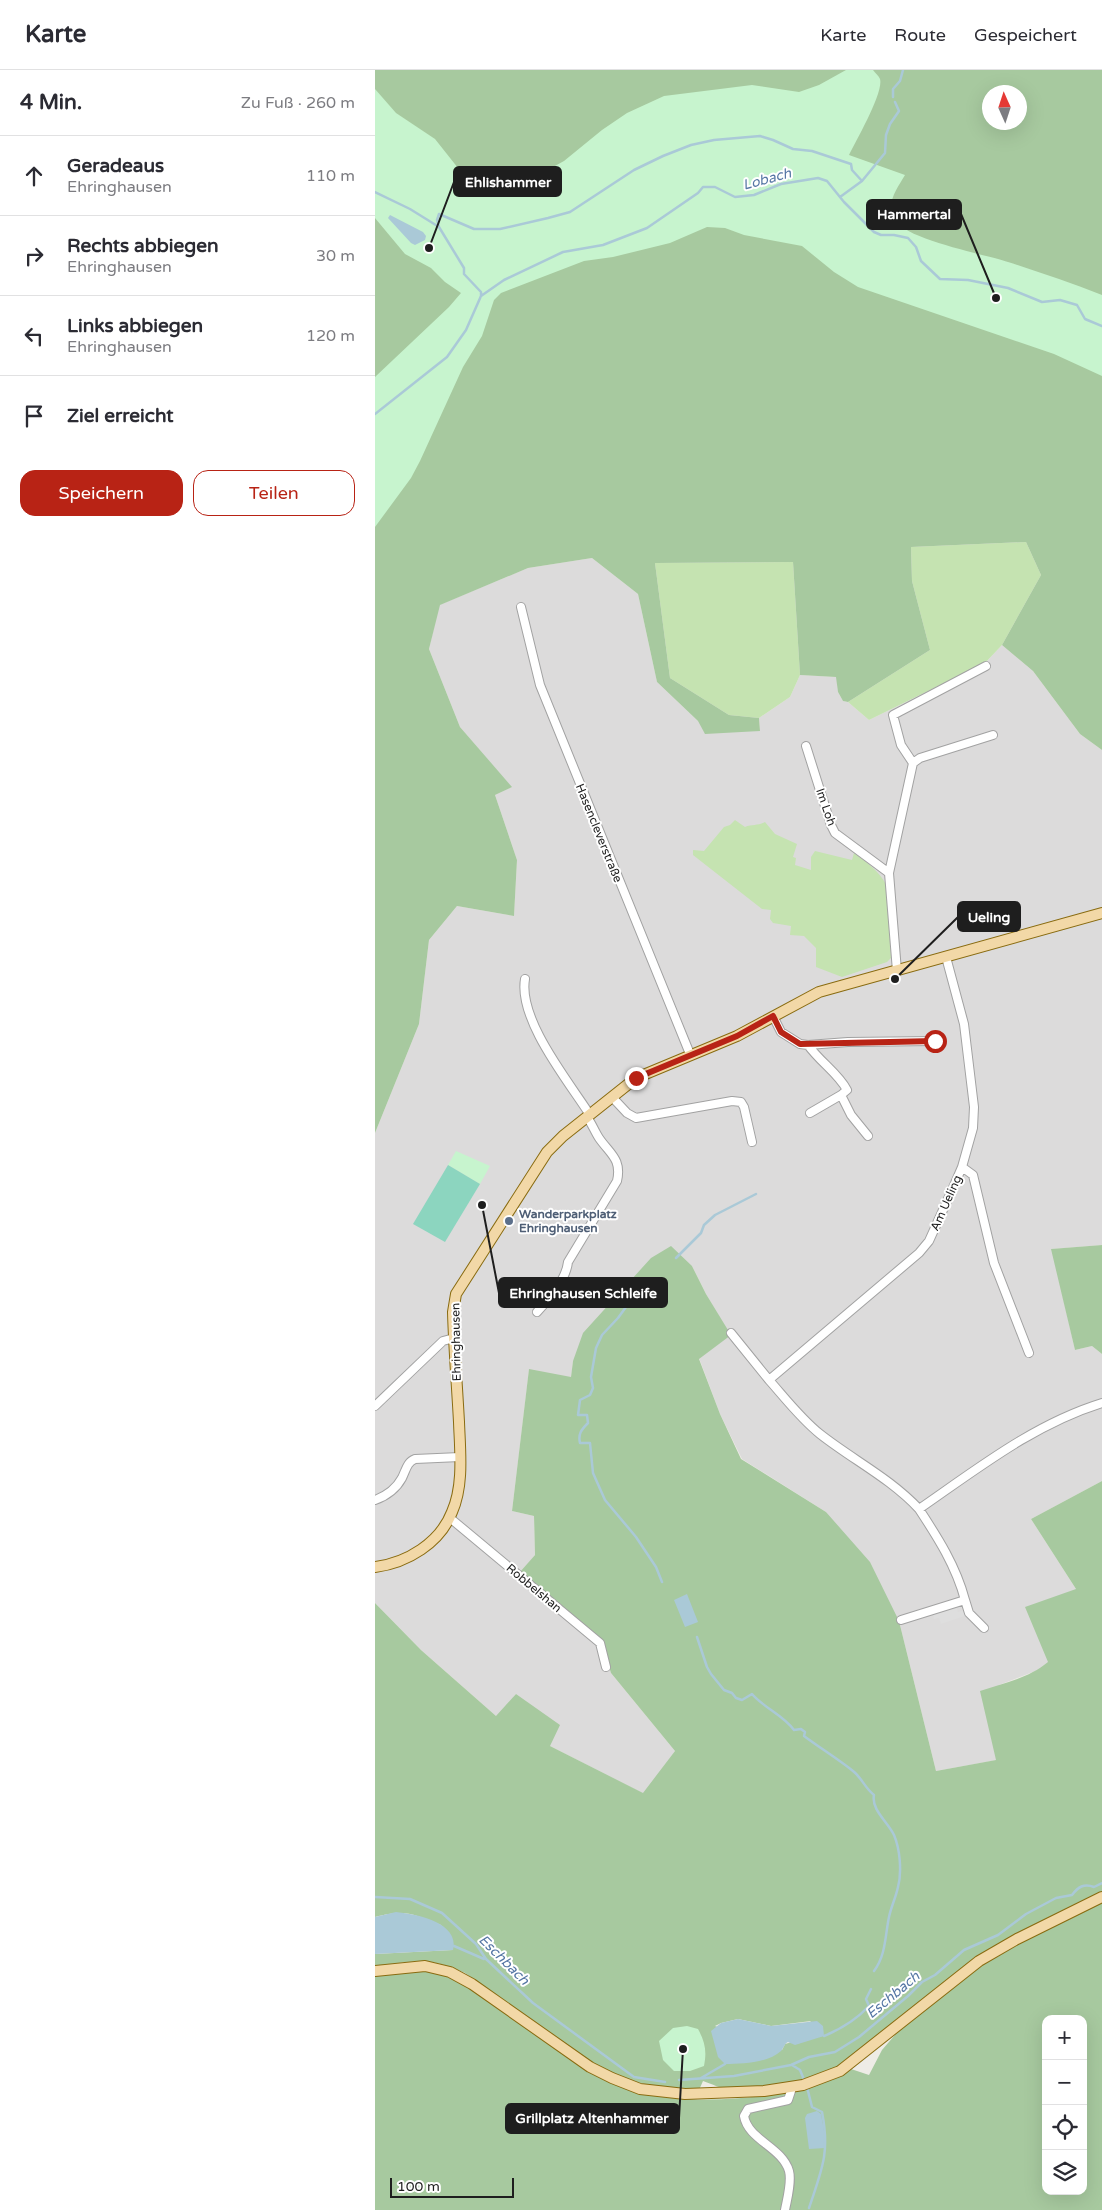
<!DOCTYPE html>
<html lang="de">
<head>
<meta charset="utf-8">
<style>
  body { margin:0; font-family:"Varela Round",sans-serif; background:#f2f2f3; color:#2b2b33 }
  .controls { position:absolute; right:15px; bottom:15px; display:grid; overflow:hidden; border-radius:10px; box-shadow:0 5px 20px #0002 }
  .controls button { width:45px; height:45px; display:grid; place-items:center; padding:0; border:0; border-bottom:1px solid #e1e1e2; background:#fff; color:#2b2b33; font:25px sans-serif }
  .compass { position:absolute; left:607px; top:15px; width:45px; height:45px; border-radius:50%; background:#fff; box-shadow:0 5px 20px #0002; rotate:357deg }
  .scale { position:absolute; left:15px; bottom:12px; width:124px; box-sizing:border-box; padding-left:5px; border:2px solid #1e1e1e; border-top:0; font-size:14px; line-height:18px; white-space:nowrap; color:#1e1e1e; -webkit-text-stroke:4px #fff; paint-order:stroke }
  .stop { position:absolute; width:15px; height:15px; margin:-11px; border:4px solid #b82315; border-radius:50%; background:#fff }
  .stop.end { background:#b82315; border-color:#fff; box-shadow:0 1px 5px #0008 }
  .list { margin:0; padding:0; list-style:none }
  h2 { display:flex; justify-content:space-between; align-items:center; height:65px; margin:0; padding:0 20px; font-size:21px }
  h2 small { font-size:16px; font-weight:400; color:#7c7c81 }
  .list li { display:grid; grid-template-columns:32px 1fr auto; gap:15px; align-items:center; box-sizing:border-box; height:80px; padding:0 20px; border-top:1px solid #e1e1e2 }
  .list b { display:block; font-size:19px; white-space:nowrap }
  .list p { margin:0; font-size:16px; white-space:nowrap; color:#7c7c81 }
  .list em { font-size:16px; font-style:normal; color:#7c7c81 }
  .actions { display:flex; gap:10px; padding:15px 20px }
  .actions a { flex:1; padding:11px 0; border:1px solid #b82315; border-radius:15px; text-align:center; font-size:18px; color:#b82315 }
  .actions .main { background:#b82315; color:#fff }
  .icon { flex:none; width:28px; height:28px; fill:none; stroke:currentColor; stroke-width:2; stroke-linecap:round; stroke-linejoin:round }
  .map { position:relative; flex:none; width:727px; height:2140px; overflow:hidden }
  header { display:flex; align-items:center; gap:30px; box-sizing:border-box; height:70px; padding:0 25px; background:#fff; border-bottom:1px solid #e1e1e2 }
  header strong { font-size:24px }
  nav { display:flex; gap:28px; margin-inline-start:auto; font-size:18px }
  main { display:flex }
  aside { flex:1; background:#fff }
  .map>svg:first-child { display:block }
  .residential { fill:#dcdbdb }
  .grass { fill:#c5e3b1 }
  .forest { fill:#a7c99f; fill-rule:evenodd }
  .park { fill:#c7f4ce }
  .pitch { fill:#8cd5bf }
  .parking { fill:#dedede }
  .water { fill:#aac9d7 }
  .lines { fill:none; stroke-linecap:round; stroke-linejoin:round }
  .stream { stroke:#aac9d7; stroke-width:2.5 }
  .minor-casing { stroke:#a2a2a2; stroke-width:10 }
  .major-casing { stroke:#896b10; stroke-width:12 }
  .minor { stroke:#fff; stroke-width:8 }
  .major { stroke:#f2d8a7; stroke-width:10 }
  .route { stroke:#b82315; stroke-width:6 }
  .service-dot { fill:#5c6f8a; stroke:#fff; stroke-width:2 }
  .labels { text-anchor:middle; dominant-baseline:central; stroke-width:4; stroke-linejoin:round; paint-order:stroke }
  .street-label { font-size:12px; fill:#1e1e1e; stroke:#fff }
  .service-label { font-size:12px; font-weight:bold; fill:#4e5e75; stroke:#fff; text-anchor:start }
  .water-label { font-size:14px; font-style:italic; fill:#5576a4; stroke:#fff }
  .leader { fill:none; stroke:#1e1e1e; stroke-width:2 }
  .callout-dot { fill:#1e1e1e; stroke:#fff; stroke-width:2 }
  .callout { fill:#1e1e1e; stroke:#1e1e1e; stroke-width:2 }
  .callout-label { font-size:14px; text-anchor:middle; font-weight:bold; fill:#fff }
</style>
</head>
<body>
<header>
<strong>Karte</strong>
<nav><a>Karte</a><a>Route</a><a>Gespeichert</a></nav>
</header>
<main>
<aside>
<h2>4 Min.<small>Zu Fuß · 260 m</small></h2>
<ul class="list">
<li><svg class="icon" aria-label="ahead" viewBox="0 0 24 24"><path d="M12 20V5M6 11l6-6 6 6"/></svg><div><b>Geradeaus</b><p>Ehringhausen</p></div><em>110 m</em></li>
<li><svg class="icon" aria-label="right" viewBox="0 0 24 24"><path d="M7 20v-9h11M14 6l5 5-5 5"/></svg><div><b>Rechts abbiegen</b><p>Ehringhausen</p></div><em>30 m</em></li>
<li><svg class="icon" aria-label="left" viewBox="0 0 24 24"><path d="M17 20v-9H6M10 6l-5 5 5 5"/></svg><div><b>Links abbiegen</b><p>Ehringhausen</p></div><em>120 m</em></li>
<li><svg class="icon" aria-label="arrive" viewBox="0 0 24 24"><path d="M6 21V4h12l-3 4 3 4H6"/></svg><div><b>Ziel erreicht</b></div></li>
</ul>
<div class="actions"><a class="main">Speichern</a><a>Teilen</a></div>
</aside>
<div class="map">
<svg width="727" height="2140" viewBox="0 0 727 2140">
  <rect width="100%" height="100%" fill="#eeece6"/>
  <!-- residential -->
  <path class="residential" d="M 217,488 L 263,524 L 282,612 L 323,651 L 385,661 L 384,648 L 415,627 L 425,605 L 462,607 L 463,622 L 468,631 L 473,632 L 494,650 L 610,593 L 627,575 L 658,601 L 705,664 L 727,680 L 727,1175 L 677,1179 L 700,1280 L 717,1276 L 727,1284 L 727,1411 L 656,1449 L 701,1519 L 674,1592 L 663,1600 L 624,1615 L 622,1690 L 561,1701 L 524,1551 L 451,1442 L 367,1389 L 345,1344 L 324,1288 L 355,1265 L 331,1224 L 317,1196 L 198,1291 L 196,1308 L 154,1300 L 137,1441 L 159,1446 L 160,1485 L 146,1502 L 226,1572 L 236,1603 L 300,1681 L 269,1724 L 175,1676 L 141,1624 L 122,1647 L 46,1580 L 0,1533 L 0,1063 L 44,954 L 54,870 L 82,836 L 139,846 L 142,790 L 120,725 L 136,717 L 85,657 L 54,579 L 64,535 L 153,498 Z"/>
  <!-- grass -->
  <path class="grass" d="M 651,472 L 666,505 L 627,575 L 610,593 L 494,650 L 473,632 L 555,580 L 537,511 L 536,477 Z
    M 418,492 L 425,605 L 415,627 L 384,648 L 354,645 L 295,608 L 280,493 Z
    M 360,750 L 370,757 C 377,754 383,756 390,752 L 400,764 L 422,774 L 418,787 L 421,788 L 420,795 L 436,800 L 436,787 L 440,781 L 477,790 L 479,783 C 492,792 505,802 512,816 L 516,888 L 512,892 L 467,907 L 441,897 L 441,878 L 429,866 L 415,865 L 416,856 L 398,853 L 395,849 L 396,840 L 387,839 L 318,785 L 318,780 L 329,781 L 349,757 L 355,755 Z"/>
  <!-- forest -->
  <path class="forest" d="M 0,0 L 727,0 L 727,680 L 705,664 L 658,601 L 627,575 L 666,505 L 651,472 L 536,477 L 537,511 L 555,580 L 473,632 L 468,631 L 463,622 L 461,607 L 425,605 L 418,492 L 280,493 L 295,608 L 354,645 L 384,648 L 385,661 L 330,664 L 323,651 L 282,612 L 263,524 L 217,488 L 153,498 L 65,535 L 54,579 L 85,657 L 137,717 L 120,725 L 142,790 L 139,846 L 82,836 L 54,870 L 44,954 L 0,1063 ZM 614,22 L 644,22 L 644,52 L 614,52 Z
    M 727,1175 L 727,1284 L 717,1276 L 700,1280 L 676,1179 Z
    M 296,1176 L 317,1196 L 331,1224 L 356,1265 L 324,1289 L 345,1344 L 366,1389 L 451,1442 L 495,1492 L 524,1551 L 561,1701 L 621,1690 L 605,1621 C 629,1613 654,1608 673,1592 L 650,1537 L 701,1519 L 656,1449 L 727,1411 L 727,1822 L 648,1861 L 598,1890 L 462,1997 C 432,2010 388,2022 355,2019 C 346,2019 337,2014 328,2011 L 324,2020 L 278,2016 L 257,2011 L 237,2003 L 217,1992 L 90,1903 C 54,1886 37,1892 0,1896 L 0,1884 L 78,1880 L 66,1855 C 37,1844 31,1839 0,1847 L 0,1533 L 46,1580 L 121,1646 L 141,1624 L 185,1655 L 175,1676 L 268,1723 L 300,1681 L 236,1603 L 226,1572 L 145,1502 L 160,1485 L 159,1446 L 137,1441 L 154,1299 L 196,1307 L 198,1291 L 208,1263 L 276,1188 ZM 363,1949 L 396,1956 L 436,1951 L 417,1972 L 410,1974 L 407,1980 L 340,1956 L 346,1953 Z
    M 727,1832 L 727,2140 L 0,2140 L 0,1905 L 55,1901 L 80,1908 L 262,2022 C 320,2037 423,2030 476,1999 L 494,2005 L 507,1980 L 526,1958 L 602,1897 L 659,1866 ZM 671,1949 L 708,1949 L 708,2121 L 671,2121 Z"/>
  <!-- park -->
  <path class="park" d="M 471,0 L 498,0 C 500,3 504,6 505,9 C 509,22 481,71 474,85 L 530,105 C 522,119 510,133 520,150 C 532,170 609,184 633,192 C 664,202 696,213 727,225 L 727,306 L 679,284 L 483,217 L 459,202 L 427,176 L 369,165 L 350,158 L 332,157 L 295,173 L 238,187 L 209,191 L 126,223 L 119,230 L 107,266 L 88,297 L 45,391 L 36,408 L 0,457 L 0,307 L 74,237 L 86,223 L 70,212 L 56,198 L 30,184 L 0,148 L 0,19 L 21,43 L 60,69 L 83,98 L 92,104 L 105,108 L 133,106 L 178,97 L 189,91 L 227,60 L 252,43 L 289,26 L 377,15 L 424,22 L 444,15 Z
    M 81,1081 L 115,1096 L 105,1114 L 73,1095 Z
    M 312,1956 L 323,1959 C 330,1972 332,1981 329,1996 L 315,2001 L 299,2001 L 288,1990 L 284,1971 L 298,1958 Z"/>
  <!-- pitch -->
  <path class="pitch" d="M 73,1095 L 105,1114 L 70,1172 L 38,1154 Z"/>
  <!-- parking -->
  <path class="parking" d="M 581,1536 L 583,1542 L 589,1540 L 590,1546 L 566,1554 L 564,1548 L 559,1549 L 558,1543 Z"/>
  <!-- water -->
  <path class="water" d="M 15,145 L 48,162 L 51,166 L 50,170 L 40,175 L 36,173 L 13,148 Z
    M 312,1524 L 323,1552 L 310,1557 L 299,1530 Z
    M 21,1842 C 40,1844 85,1852 78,1880 L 0,1884 L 0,1847 Z
    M 363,1949 L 396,1956 L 442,1951 L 448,1956 L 449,1966 L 420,1975 L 413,1972 C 409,1974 409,1978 406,1981 C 393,1993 367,1994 350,1994 L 343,1987 L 336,1961 L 346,1953 Z
    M 442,2041 L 446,2044 L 450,2066 L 450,2078 L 434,2079 L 430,2048 L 432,2044 Z"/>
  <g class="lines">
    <!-- stream -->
    <path class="stream" d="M 518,27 L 518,19 L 525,11 L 528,0
      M 487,111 L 510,83 L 511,65 L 515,54 L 524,41 L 520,32
      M 0,122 L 35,139 L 64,157 L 89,198 L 89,204 L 106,222 L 106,226
      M 64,157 L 62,150 L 64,144 L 99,159 L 125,159 L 173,148 L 195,142 L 259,100 L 288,86 L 316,75 L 339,70 L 385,66 L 398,70 L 418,79 L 437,81 L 476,94 L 477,100 L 487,111 L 465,127
      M 0,344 L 72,287 L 91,260 L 106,226 L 129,210 L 188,182 L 228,175 L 272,158 L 323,123 L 328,117 L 340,117 L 360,127 L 379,125 L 406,114 L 443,108 L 452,111 L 469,132 L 499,162 L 506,165 L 519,165 L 533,168 L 541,177 L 546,191 L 565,209 L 593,210 L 633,218 L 667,232 L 685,230 L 702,235 L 710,249 L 727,256
      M 301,1188 L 326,1163 L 329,1155 L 340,1145 L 381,1124
      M 267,1215 L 243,1248 L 227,1265 L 221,1278 L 216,1307 L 218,1318 L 215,1325 L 205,1330 L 203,1345 L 212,1345 L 213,1353 C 206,1360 203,1364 205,1373 L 215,1373 L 218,1403 L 230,1430 L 261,1467 L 281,1497 L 287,1512
      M 322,1567 L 332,1597 L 336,1604 L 349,1620 L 357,1623 L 361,1628 L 367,1630 L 377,1624 C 389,1638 408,1645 419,1660 L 426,1659 L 430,1662 L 429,1666 C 445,1678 463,1689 478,1701 C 487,1708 489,1717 499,1725 C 496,1740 513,1752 519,1765 C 525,1779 527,1802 523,1817 C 521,1827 516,1837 514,1847 C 510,1866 511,1885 499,1901
      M 0,1827 L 35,1829 L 67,1843 L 101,1874 L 111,1889 L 158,1933 L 259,2007 L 290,2012
      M 79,1876 L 109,1889
      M 449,1966 C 466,1959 481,1950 494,1936 L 491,1929 L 496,1919
      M 417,1995 L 425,2000 L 430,2012
      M 326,2008 L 350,1994
      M 304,2010 L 359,2006 L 416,1995 L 434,1987 L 460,1982 L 484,1967 L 533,1926 L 547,1912 L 560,1905 L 589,1880 L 623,1865 L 651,1844 L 681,1828 L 697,1825 C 703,1817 709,1813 719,1817 L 727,1813
      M 432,2017 L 437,2037 L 447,2042 C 455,2083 447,2099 434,2138"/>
    <defs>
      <path id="minor" d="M 146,537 L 165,615 L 315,984
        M 431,676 L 456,755 L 460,763 L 514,803 L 522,901
        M 538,693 L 526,675 L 518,645 L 611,596
        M 514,803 L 538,693 L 545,688 L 618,665
        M 571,887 L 589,954 L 599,1037 L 598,1058 L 587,1097 L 577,1120 L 554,1171 L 544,1183 L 394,1310 C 410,1328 426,1349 445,1364 C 478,1390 515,1408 544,1439 C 602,1399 659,1354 727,1333
        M 150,909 C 143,950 194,1012 215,1045
        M 398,946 L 406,962 L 425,974 L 433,975 L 473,972 L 560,971
        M 433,975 C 445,992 463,1003 472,1020 L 466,1025 L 476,1045 L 493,1066
        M 237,1027 L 252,1043 L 261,1048 L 357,1031 L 366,1032 L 369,1037 L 377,1072
        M 435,1043 L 466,1025
        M 587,1097 L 598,1105 L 619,1193 L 654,1283
        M 162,1242 C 174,1229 191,1210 193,1192 L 242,1111 C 247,1089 235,1084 224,1068 C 220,1062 217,1054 212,1047
        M 356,1263 L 394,1310
        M 0,1336 L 68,1271 L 79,1268
        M 0,1430 C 11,1426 21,1419 27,1408 C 31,1400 32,1392 40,1389 L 85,1387
        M 75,1448 L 225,1573 L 231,1597
        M 590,1530 L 594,1543 L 609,1558
        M 526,1550 L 590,1530 C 581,1496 563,1468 544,1439
        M 410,2140 C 412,2129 417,2112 414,2101 C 407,2077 373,2070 369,2046 L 373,2039 L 413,2030 L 417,2018"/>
      <path id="major" d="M 0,1497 C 32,1493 65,1473 77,1442 C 89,1415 85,1381 84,1352 C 82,1315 79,1278 78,1242 L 81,1224 L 172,1082 L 188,1066 L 261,1008 L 362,966 L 444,922 L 727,843
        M 0,1901 L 50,1896 L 75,1902 L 97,1914 L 215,1997 L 237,2008 L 265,2019 L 310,2024 L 389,2021 L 428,2015 L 465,2001 L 604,1891 L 642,1869 L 727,1827"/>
    </defs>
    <!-- minor casing -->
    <use href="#minor" class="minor-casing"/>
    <!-- major casing -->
    <use href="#major" class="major-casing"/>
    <!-- minor -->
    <use href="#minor" class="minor"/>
    <!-- major -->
    <use href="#major" class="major"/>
  </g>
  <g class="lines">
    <!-- route -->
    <path class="route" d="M 261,1008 L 362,966 L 398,946 L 406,962 L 425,974 L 560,971"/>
  </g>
  <!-- markers -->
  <circle class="service-dot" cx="134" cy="1151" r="5"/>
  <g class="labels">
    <!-- street labels -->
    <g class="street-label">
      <text transform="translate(451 737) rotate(71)">Im Loh</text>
      <text transform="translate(224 763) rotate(68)">Hasencleverstraße</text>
      <text transform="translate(571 1133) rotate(-66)">Am Ueling</text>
      <text transform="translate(81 1272) rotate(-91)">Ehringhausen</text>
      <text transform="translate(159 1518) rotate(40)">Robbelshan</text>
    </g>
    <!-- service labels -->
    <g class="service-label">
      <text x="144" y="1144">Wanderparkplatz<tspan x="144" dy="14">Ehringhausen</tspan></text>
    </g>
    <!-- water labels -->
    <g class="water-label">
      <text transform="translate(392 109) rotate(-15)">Lobach</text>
      <text transform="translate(129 1890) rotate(45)">Eschbach</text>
      <text transform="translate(518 1925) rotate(-40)">Eschbach</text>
    </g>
  </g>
  <!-- callouts -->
  <path class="leader" d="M54 178L79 112M621 228L586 144M520 909L583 847M107 1135L124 1223M308 1979L304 2048"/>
  <g class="callout-dot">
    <circle cx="54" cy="178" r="5"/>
    <circle cx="621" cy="228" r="5"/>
    <circle cx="520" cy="909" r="5"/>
    <circle cx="107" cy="1135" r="5"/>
    <circle cx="308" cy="1979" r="5"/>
  </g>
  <g class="callout">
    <rect x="79" y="97" width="107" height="29" rx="5"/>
    <rect x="492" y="130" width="94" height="29" rx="5"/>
    <rect x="583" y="832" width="62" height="29" rx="5"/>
    <rect x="124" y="1208" width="168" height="29" rx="5"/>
    <rect x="131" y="2034" width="173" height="29" rx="5"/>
  </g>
  <g class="callout-label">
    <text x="133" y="117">Ehlishammer</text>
    <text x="539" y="149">Hammertal</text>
    <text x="614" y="852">Ueling</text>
    <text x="208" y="1228">Ehringhausen Schleife</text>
    <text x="217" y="2053">Grillplatz Altenhammer</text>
  </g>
</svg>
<div class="controls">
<button>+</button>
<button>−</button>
<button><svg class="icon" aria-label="locate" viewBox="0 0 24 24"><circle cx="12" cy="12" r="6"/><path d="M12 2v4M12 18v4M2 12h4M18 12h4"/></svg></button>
<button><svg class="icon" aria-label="layers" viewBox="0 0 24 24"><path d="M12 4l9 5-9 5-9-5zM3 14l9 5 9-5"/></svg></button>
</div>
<svg class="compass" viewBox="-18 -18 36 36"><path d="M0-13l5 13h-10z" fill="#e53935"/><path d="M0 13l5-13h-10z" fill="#7c7c81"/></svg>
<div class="scale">100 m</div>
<div class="stop" style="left:560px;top:971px"></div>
<div class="stop end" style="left:261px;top:1008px"></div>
</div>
</main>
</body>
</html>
